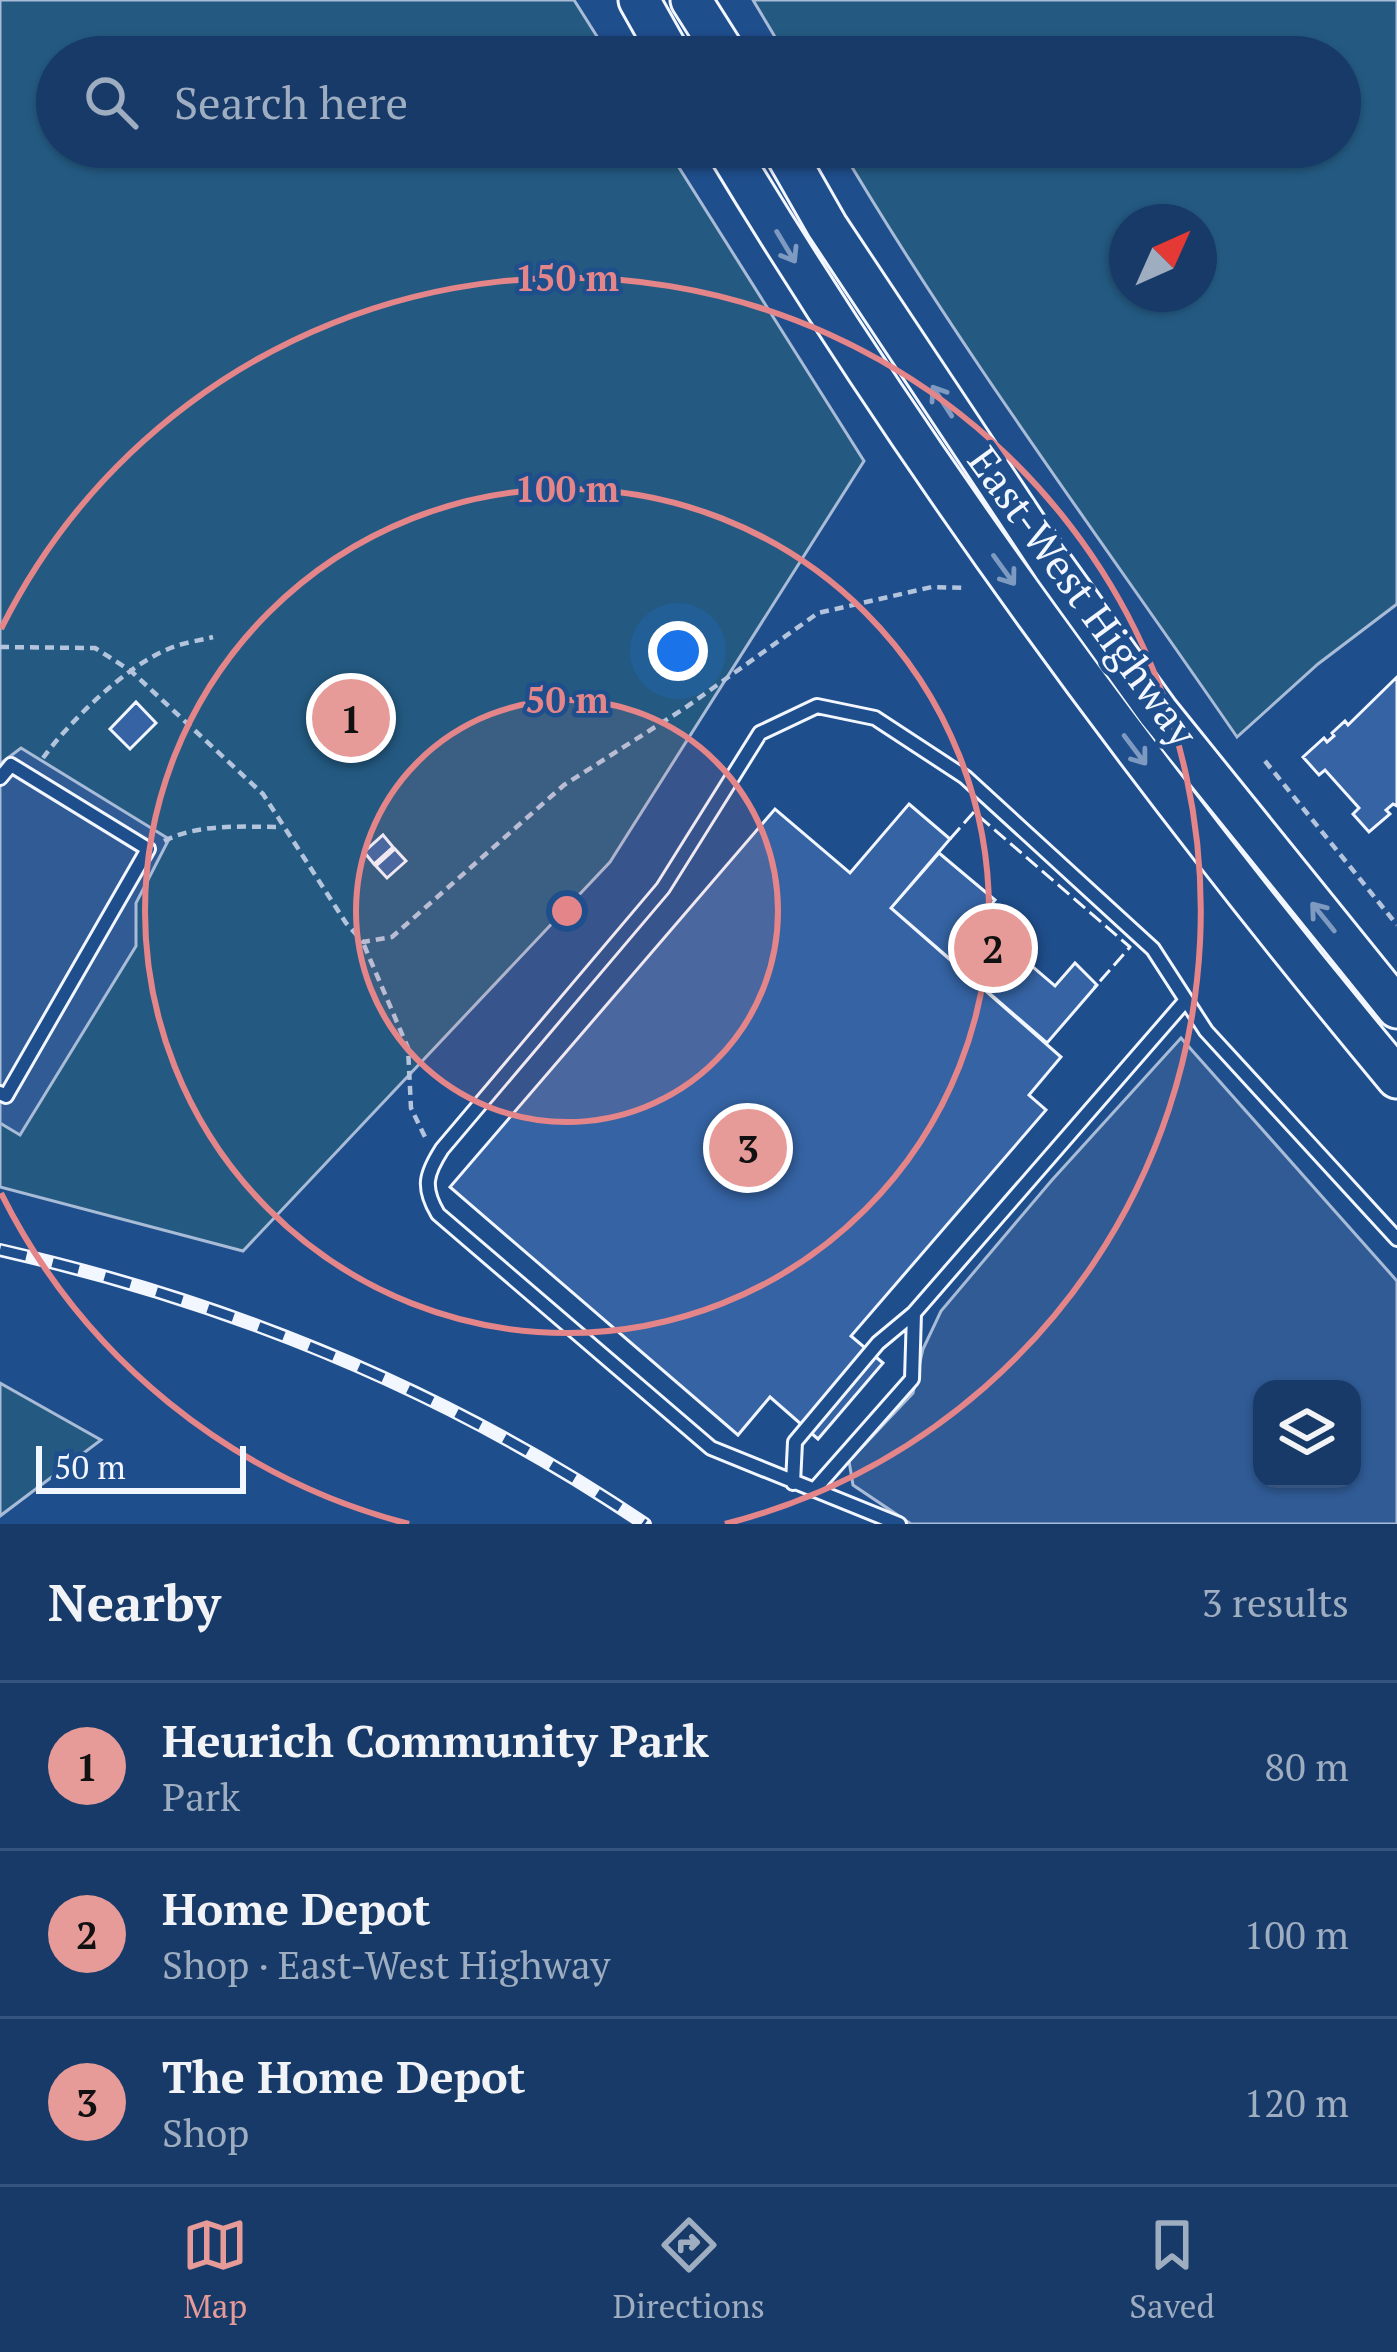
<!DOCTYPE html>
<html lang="en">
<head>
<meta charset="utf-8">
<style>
  body { margin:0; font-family:"PT Serif",serif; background:#244571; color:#f1f3f6 }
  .controls { position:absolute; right:36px; bottom:36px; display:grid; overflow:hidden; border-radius:24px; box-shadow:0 3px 9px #0004 }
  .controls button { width:108px; height:108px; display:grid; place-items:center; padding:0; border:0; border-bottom:3px solid #36547d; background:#173a69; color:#f1f3f6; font:60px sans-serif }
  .compass { position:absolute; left:1109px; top:204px; width:108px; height:108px; border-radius:50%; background:#173a69; box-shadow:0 3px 9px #0004; rotate:45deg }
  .scale { position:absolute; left:36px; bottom:30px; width:210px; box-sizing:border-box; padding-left:12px; border:6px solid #f2f6ff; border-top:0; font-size:33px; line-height:42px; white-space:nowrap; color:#f2f6ff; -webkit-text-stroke:9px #1f4e8c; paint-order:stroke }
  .you { position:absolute; left:678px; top:651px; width:42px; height:42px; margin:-30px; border:9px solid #fff; border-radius:50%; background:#1a73e8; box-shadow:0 0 0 18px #1a73e833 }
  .badge { display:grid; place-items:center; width:78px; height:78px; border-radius:50%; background:#e69b98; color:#111; font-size:39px; font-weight:700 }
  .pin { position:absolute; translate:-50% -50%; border:6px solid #fff; box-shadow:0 3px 12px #0006 }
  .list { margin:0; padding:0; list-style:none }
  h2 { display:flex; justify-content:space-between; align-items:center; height:156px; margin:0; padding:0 48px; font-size:51px }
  h2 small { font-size:39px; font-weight:400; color:#9eadc0 }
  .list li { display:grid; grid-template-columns:78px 1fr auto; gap:36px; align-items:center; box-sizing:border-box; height:168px; padding:0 48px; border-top:3px solid #36547d }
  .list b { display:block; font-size:45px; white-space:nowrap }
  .list p { margin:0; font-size:39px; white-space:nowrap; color:#9eadc0 }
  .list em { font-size:39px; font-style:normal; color:#9eadc0 }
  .icon { flex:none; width:66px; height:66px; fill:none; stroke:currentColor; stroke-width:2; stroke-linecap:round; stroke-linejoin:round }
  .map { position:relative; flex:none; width:1397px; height:1524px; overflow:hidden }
  .search { position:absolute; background:#173a69; box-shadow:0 3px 9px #0004; left:36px; right:36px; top:36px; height:132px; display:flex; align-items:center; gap:30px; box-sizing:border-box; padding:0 42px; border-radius:66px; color:#9eadc0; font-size:45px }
  .sheet { height:660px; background:#173a69 }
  nav { display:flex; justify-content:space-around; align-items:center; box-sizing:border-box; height:168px; border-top:3px solid #36547d; background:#173a69; font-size:33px; color:#9eadc0 }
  nav a { display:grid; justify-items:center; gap:6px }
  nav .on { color:#e69b98 }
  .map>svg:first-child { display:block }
  .green { fill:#245a82; stroke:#a8bbd7; stroke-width:3; fill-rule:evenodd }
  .parking { fill:#305b95; stroke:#a8bbd7; stroke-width:3; fill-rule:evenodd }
  .building { fill:#3563a3; stroke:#f2f6ff; stroke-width:3 }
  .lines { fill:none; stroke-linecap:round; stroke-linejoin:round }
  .lane-casing { stroke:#f2f6ff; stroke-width:18 }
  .primary-casing { stroke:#f2f6ff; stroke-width:45 }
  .path { stroke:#b3c4dc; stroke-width:4.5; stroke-dasharray:9 6; stroke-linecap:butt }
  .lane { stroke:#1f4e8c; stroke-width:12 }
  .primary { stroke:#1f4e8c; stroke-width:39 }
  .rail-casing { stroke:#f2f6ff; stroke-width:14 }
  .rail { stroke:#1f4e8c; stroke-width:9; stroke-dasharray:27; stroke-linecap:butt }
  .fence { stroke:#f2f6ff; stroke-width:3; stroke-dasharray:15 6; stroke-linecap:butt }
  .oneway { stroke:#7e9ac0 }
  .ring { fill:none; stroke:#e38589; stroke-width:6 }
  .labels { text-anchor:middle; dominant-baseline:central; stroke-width:9; stroke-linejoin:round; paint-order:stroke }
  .street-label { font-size:42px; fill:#f2f6ff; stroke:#1f4e8c }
  .centre { fill:#e38589; stroke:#1f4e8c; stroke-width:6 }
  .ring-label { font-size:36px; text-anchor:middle; font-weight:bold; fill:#e38589; stroke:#1f4e8c; stroke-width:9; stroke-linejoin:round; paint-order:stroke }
</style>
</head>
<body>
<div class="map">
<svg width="1397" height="1524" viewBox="0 0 1397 1524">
  <rect width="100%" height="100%" fill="#1f4e8c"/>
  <!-- green -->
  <path class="green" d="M 0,0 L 574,0 L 610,57 L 57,57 L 57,147 L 666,147 L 864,461 L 610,862 L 243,1251 L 0,1187 Z
    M 753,0 L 1397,0 L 1397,604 L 1318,664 L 1237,737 C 1103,542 961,352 840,147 L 1340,147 L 1340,57 L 787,57 ZM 1127,222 L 1199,222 L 1199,294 L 1127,294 Z
    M 0,1383 L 101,1440 L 0,1516 Z"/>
  <!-- parking -->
  <path class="parking" d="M 21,748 L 169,839 L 136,903 L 136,946 L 20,1135 L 0,1123 L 0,764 Z
    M 1181,1038 L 1397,1281 L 1397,1524 L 911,1524 L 853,1485 L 849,1461 L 913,1393 L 923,1349 L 941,1311 L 1052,1180 ZM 1262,1389 L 1352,1389 L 1352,1479 L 1262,1479 Z"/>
  <!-- building -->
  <path class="building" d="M 1397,677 L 1397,806 L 1393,804 L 1386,810 L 1390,814 L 1369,832 L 1353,814 L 1359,808 L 1325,770 L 1319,775 L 1303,757 L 1324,738 L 1327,742 L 1334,736 L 1332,733 L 1345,721 L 1348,725 Z
    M 1397,677 L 1397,806 L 1393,804 L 1386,810 L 1390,814 L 1369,832 L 1353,814 L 1359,808 L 1325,770 L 1319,775 L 1303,757 L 1324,738 L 1327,742 L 1334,736 L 1332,733 L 1345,721 L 1348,725 Z
    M 136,702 L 156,723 L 130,749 L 110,729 Z
    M 909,804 L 950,839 L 891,908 L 1061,1057 L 1029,1095 L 1046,1110 L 851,1336 L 883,1363 L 818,1439 L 770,1397 L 738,1435 L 450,1187 L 775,809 L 850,873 Z
    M 383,835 L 393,847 L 374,864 L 364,852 Z
    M 395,849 L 406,861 L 387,878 L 376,866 Z
    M 939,853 L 995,900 L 978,920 L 1055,986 L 1075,963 L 1097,985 L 1047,1043 L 891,908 Z"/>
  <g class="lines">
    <defs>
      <path id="lane" d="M 0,778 L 11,765 L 148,849 L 6,1096 L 0,1093
        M 793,1483 L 795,1442 L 878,1343 L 914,1313
        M 814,1490 L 912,1379 L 914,1313 L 1186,1000
        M 899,1524 L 711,1448 L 438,1214 C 422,1187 426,1174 442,1149 L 663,888 L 760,733 L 817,706 L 875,718 L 965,777 L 1153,949 L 1206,1031 L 1397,1239"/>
      <path id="primary" d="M 639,0 L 671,57
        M 691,0 L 727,57
        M 726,147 C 924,475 1152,784 1397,1078
        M 782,147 L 827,226 L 1053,566 L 1158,712 L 1397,1008"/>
    </defs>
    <!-- lane casing -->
    <use href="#lane" class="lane-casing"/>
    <!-- primary casing -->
    <use href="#primary" class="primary-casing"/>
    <!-- path -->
    <path class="path" d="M 0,647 L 95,648 L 131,671 L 263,794 L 346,923 L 363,942 L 392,937 L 564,785 L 685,708 L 818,613 L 932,587 L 967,588
      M 43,758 C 69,722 124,668 166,650 C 180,643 198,641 213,637
      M 1265,761 L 1397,925
      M 164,841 C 200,823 242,827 282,827
      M 364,945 L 408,1048 L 411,1108 L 425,1137"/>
    <!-- lane -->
    <use href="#lane" class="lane"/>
    <!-- primary -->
    <use href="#primary" class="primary"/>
    <defs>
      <path id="rail" d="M 0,1250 C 230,1302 450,1392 645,1524"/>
    </defs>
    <!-- rail casing -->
    <use href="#rail" class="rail-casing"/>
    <!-- rail -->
    <use href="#rail" class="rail"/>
    <!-- fence -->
    <path class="fence" d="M 950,839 L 974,812 L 1130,947 L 1094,988"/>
  </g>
  <!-- one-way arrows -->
  <defs><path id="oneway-shaft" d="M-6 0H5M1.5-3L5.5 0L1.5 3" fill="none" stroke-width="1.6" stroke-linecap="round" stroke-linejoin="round" transform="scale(3)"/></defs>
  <g class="oneway">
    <use href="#oneway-shaft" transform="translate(786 247) rotate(59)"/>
    <use href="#oneway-shaft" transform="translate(942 401) rotate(-123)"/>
    <use href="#oneway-shaft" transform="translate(1004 570) rotate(54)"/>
    <use href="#oneway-shaft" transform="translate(1135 750) rotate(53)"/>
    <use href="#oneway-shaft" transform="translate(1323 917) rotate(-129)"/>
  </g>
  <!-- distance rings -->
  <circle cx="567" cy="911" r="211" fill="#e38589" fill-opacity=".12"/>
  <g class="ring">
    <circle cx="567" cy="911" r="211"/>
    <circle cx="567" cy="911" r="422"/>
    <path d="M409 1524A633 633 0 0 1 1 1193M1 629A633 633 0 1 1 725 1524"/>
  </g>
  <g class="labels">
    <!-- street labels -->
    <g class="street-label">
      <text transform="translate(1084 596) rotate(54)">East-West Highway</text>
    </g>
  </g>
  <circle cx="567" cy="911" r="18" class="centre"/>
  <g class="ring-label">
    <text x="567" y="291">150 m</text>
    <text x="567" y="502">100 m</text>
    <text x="567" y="713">50 m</text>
  </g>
</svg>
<div class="controls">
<button><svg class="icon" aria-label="layers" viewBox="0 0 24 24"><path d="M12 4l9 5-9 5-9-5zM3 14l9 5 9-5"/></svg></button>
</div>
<svg class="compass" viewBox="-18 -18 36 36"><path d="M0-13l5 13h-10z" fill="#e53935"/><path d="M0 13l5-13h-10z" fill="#9eadc0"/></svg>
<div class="scale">50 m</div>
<div class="you"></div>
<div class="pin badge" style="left:351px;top:718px">1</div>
<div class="pin badge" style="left:993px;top:948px">2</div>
<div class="pin badge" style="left:748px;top:1148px">3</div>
<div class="search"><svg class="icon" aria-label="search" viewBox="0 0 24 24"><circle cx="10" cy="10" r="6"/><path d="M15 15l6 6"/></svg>Search here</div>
</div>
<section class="sheet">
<h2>Nearby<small>3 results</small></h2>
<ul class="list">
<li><span class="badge">1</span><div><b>Heurich Community Park</b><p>Park</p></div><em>80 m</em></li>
<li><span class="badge">2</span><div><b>Home Depot</b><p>Shop · East-West Highway</p></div><em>100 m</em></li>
<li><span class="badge">3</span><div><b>The Home Depot</b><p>Shop</p></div><em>120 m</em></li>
</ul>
</section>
<nav>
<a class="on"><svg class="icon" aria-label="map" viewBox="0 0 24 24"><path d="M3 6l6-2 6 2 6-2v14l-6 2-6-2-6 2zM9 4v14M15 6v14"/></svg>Map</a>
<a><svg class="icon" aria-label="directions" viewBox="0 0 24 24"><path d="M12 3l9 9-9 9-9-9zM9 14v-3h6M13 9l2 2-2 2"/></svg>Directions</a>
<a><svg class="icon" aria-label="saved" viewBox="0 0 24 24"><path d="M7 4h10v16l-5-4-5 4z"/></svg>Saved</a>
</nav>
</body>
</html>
